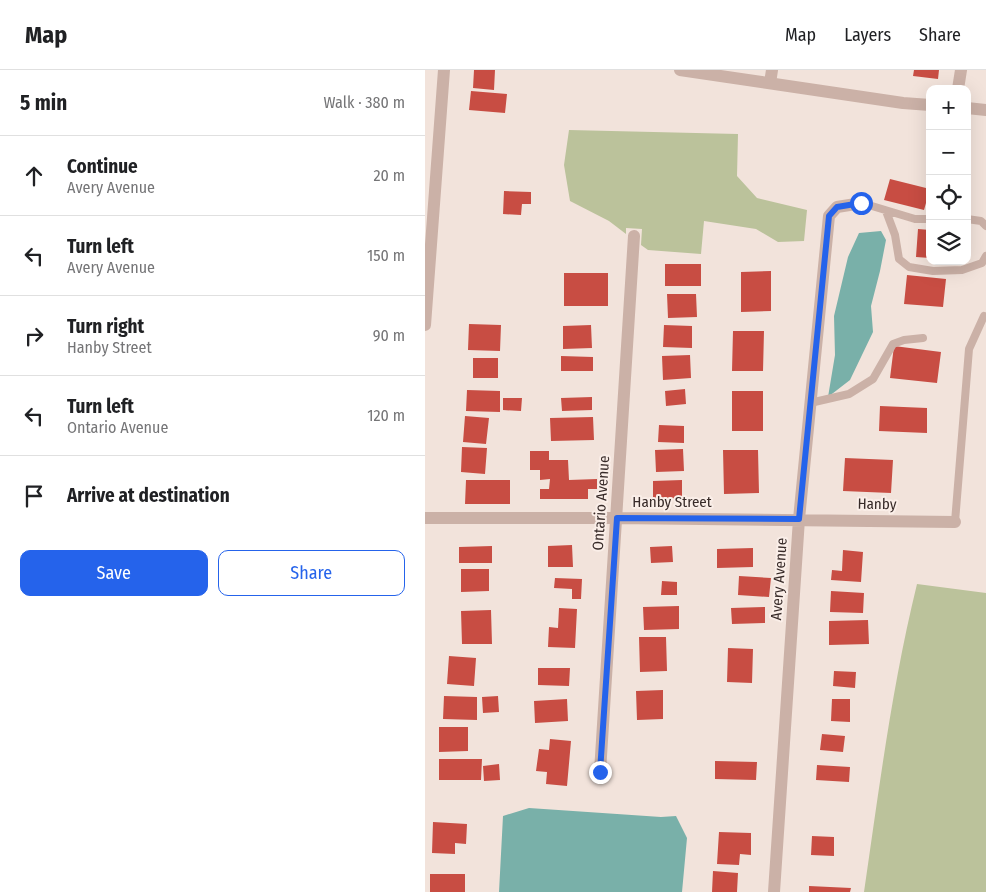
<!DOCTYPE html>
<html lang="en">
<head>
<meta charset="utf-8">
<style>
  body { margin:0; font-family:"Fira Sans Condensed",sans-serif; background:#f6f6f6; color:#202124 }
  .controls { position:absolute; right:15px; top:15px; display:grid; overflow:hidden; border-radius:10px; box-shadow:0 5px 20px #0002 }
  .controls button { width:45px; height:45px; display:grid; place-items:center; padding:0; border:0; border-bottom:1px solid #e0e0e0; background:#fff; color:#202124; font:25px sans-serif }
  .stop { position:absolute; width:15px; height:15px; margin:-11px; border:4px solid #2563eb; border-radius:50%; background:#fff }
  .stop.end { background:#2563eb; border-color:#fff; box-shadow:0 1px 5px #0008 }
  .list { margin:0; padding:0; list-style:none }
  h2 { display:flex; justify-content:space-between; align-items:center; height:65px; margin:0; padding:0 20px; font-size:21px }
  h2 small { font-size:16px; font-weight:400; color:#757577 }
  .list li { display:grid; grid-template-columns:32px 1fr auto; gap:15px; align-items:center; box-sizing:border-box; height:80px; padding:0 20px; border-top:1px solid #e0e0e0 }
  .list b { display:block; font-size:19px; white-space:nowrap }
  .list p { margin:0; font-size:16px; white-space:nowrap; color:#757577 }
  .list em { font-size:16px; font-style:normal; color:#757577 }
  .actions { display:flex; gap:10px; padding:15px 20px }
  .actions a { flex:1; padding:11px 0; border:1px solid #2563eb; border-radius:10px; text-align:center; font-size:18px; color:#2563eb }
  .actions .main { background:#2563eb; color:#fff }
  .icon { flex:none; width:28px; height:28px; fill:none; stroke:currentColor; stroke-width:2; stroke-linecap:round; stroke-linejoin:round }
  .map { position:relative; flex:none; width:561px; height:822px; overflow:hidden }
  header { display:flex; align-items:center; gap:30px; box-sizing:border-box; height:70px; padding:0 25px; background:#fff; border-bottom:1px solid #e0e0e0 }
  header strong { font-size:24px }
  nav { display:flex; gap:28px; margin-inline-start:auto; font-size:18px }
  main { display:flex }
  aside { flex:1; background:#fff }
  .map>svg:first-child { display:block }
  .green { fill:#bbc29b }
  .water { fill:#79b0a9 }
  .building { fill:#c84d43 }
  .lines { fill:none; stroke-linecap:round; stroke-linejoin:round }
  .service { stroke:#cbb1a7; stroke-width:8 }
  .minor { stroke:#cbb1a7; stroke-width:12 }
  .tertiary { stroke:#cbb1a7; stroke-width:12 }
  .route { stroke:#2563eb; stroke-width:6 }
  .labels { text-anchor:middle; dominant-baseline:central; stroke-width:4; stroke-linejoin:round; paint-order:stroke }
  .street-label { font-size:15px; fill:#372a28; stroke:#faeee8 }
</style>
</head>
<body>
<header>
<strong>Map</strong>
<nav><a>Map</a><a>Layers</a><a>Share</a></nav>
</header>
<main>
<aside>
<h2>5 min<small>Walk · 380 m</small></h2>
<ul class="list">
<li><svg class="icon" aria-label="ahead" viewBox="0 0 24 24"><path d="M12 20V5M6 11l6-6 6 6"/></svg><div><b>Continue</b><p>Avery Avenue</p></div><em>20 m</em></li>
<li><svg class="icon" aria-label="left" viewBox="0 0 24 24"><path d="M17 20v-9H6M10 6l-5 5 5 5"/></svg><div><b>Turn left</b><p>Avery Avenue</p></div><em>150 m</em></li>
<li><svg class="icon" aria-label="right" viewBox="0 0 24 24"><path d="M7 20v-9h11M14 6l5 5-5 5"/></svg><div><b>Turn right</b><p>Hanby Street</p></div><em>90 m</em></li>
<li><svg class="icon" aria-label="left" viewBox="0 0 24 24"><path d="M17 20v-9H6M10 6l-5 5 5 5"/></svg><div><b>Turn left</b><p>Ontario Avenue</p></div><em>120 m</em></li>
<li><svg class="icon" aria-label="arrive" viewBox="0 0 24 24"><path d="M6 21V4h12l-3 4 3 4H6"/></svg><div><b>Arrive at destination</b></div></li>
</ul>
<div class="actions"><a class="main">Save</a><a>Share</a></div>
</aside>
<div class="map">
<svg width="561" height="822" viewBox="0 0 561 822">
  <rect width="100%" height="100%" fill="#f2e3db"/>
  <!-- green -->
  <path class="green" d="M 144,60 L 313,64 L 312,106 L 332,128 L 382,140 L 379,171 L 353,172 L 331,159 L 279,151 L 276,184 L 223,180 L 216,175 L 217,159 L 201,158 L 201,164 L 184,151 L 145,131 L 139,95 Z
    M 492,514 L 561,523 L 561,822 L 439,822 C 454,719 467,616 492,514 Z"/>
  <!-- water -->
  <path class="water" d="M 456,161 L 461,170 L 455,201 L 446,236 L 448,262 L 425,310 L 403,327 L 410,285 L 409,246 L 423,187 L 434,163 Z
    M 104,738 L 236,747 L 251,746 L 262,768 L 257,822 L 74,822 L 78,746 Z"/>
  <!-- building -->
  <path class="building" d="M 49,0 L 70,0 L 69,20 L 48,18 Z
    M 489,0 L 514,0 L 513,9 L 488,6 Z
    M 46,21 L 82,24 L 80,43 L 44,40 Z
    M 465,109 L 505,119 L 499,140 L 459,130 Z
    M 79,121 L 106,122 L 106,134 L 97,134 L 96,145 L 78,144 Z
    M 493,159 L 505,160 L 505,188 L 491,187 Z
    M 240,194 L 276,194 L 276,216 L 240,216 Z
    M 346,201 L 346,241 L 316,242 L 316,202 Z
    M 139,203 L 183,203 L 183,236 L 139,236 Z
    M 482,205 L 521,209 L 518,237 L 479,234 Z
    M 242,224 L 271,224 L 272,247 L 243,248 Z
    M 44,254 L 76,255 L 75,281 L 43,280 Z
    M 166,255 L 167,278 L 138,279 L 138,256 Z
    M 239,255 L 267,256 L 267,278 L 238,277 Z
    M 308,261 L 339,261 L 338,301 L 307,301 Z
    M 469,276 L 516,282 L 512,313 L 465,308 Z
    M 265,285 L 266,308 L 238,310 L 237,286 Z
    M 136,286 L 168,287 L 168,301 L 136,301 Z
    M 48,288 L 73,288 L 73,308 L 48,308 Z
    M 260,319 L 261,334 L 241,336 L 240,321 Z
    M 42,320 L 75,321 L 75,342 L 41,341 Z
    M 307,321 L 338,321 L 338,361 L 307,361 Z
    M 167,327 L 167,340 L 137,341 L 136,328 Z
    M 78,328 L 97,328 L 96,341 L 78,340 Z
    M 455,336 L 502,338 L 502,363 L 454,361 Z
    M 40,346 L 64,348 L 61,374 L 38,372 Z
    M 168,347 L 169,370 L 126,371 L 125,348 Z
    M 234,355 L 259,356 L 259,373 L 233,372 Z
    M 37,377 L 62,378 L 60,404 L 36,402 Z
    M 258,379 L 259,401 L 231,402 L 230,380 Z
    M 298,380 L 333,380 L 334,423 L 299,424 Z
    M 105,381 L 124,381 L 124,390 L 143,390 L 144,410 L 172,409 L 172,419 L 163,419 L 163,429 L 115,429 L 115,419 L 124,419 L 125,409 L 115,410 L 115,400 L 105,400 Z
    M 420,388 L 468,390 L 466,423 L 418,421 Z
    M 41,410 L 85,410 L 85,434 L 40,434 Z
    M 257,410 L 257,428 L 228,429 L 228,411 Z
    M 147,475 L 148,497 L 123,497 L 123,476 Z
    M 67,476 L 67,493 L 34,493 L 34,477 Z
    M 247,476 L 248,492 L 226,493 L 225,477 Z
    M 328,478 L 328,497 L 292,498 L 292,479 Z
    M 418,480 L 438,482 L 436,512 L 406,510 L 407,500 L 417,501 Z
    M 36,499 L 64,499 L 64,521 L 36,522 Z
    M 314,506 L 346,508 L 344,527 L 313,525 Z
    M 130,508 L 157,509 L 156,529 L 147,529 L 147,519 L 129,518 Z
    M 237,511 L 252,512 L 252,525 L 236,525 Z
    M 406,521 L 439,523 L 438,543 L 405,542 Z
    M 254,536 L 254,559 L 219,560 L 218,537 Z
    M 340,537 L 340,553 L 307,554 L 306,538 Z
    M 134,538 L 152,539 L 150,578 L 123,577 L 124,557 L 133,558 Z
    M 66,540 L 67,574 L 37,574 L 36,541 Z
    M 443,550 L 444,574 L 404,575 L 404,551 Z
    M 214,567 L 241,567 L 242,601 L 215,602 Z
    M 303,578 L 328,579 L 327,613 L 302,612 Z
    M 24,586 L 51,588 L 49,616 L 22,614 Z
    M 113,598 L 145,598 L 144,616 L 113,615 Z
    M 409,601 L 431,602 L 430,618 L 408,616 Z
    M 238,620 L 238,649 L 212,650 L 211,621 Z
    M 19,626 L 52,627 L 52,650 L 18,649 Z
    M 73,626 L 74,642 L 58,643 L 57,627 Z
    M 142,629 L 143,651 L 110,653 L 109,631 Z
    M 407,629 L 425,629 L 425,652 L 406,651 Z
    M 14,657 L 43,657 L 43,681 L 14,682 Z
    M 397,664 L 420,666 L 418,682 L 395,680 Z
    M 125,669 L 146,671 L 142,716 L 121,714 L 122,702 L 111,701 L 114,679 L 124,680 Z
    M 14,689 L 57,689 L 56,710 L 14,710 Z
    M 290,691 L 332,692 L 331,710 L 290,709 Z
    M 74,694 L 75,710 L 59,711 L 58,696 Z
    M 392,695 L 425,697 L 424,712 L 391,710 Z
    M 8,752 L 42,754 L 41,774 L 30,773 L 30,784 L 7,783 Z
    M 294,762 L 326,763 L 326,785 L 315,784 L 314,795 L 292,794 Z
    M 387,766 L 409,767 L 409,786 L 386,785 Z
    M 288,801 L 313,803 L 312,822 L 287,822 Z
    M 5,804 L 40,804 L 40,822 L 5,822 Z
    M 384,816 L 426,818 L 425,822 L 384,822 Z"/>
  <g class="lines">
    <!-- service -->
    <path class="service" d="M 437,133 L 490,149 L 505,149
      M 461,141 L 470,165 L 474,189 L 484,197 L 508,201 L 537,200 L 557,193 L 561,186
      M 542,149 L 556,151 L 561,156
      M 385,333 L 424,324 L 448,309 L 468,274 L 479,270 L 498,268
      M 530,452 L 544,279 L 559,246"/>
    <!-- minor -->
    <path class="minor" d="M 255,0 L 478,33 L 505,35
      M 345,13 L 347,0
      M 533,19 L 536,0
      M 542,38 L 561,40
      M 0,448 L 192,448 L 530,452
      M 175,702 L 209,166
      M 349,822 L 374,449 L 404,146 L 412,137 L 437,133"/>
    <!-- tertiary -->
    <path class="tertiary" d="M 0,255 L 19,0"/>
  </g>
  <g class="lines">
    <!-- route -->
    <path class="route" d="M 175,702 L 192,448 L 374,449 L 404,146 L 412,137 L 436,133"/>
  </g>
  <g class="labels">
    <!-- street labels -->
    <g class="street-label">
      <text x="247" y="432">Hanby Street</text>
      <text transform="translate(176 433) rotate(-86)">Ontario Avenue</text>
      <text transform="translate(452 434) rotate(1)">Hanby</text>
      <text transform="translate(354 509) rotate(-86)">Avery Avenue</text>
    </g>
  </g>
</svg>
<div class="controls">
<button>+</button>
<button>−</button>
<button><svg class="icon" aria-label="locate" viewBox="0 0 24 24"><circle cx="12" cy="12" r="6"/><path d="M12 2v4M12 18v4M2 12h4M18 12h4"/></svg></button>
<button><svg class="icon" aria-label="layers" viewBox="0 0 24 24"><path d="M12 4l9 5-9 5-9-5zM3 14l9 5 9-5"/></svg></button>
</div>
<div class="stop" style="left:436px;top:133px"></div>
<div class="stop end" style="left:175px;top:702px"></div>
</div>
</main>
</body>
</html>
